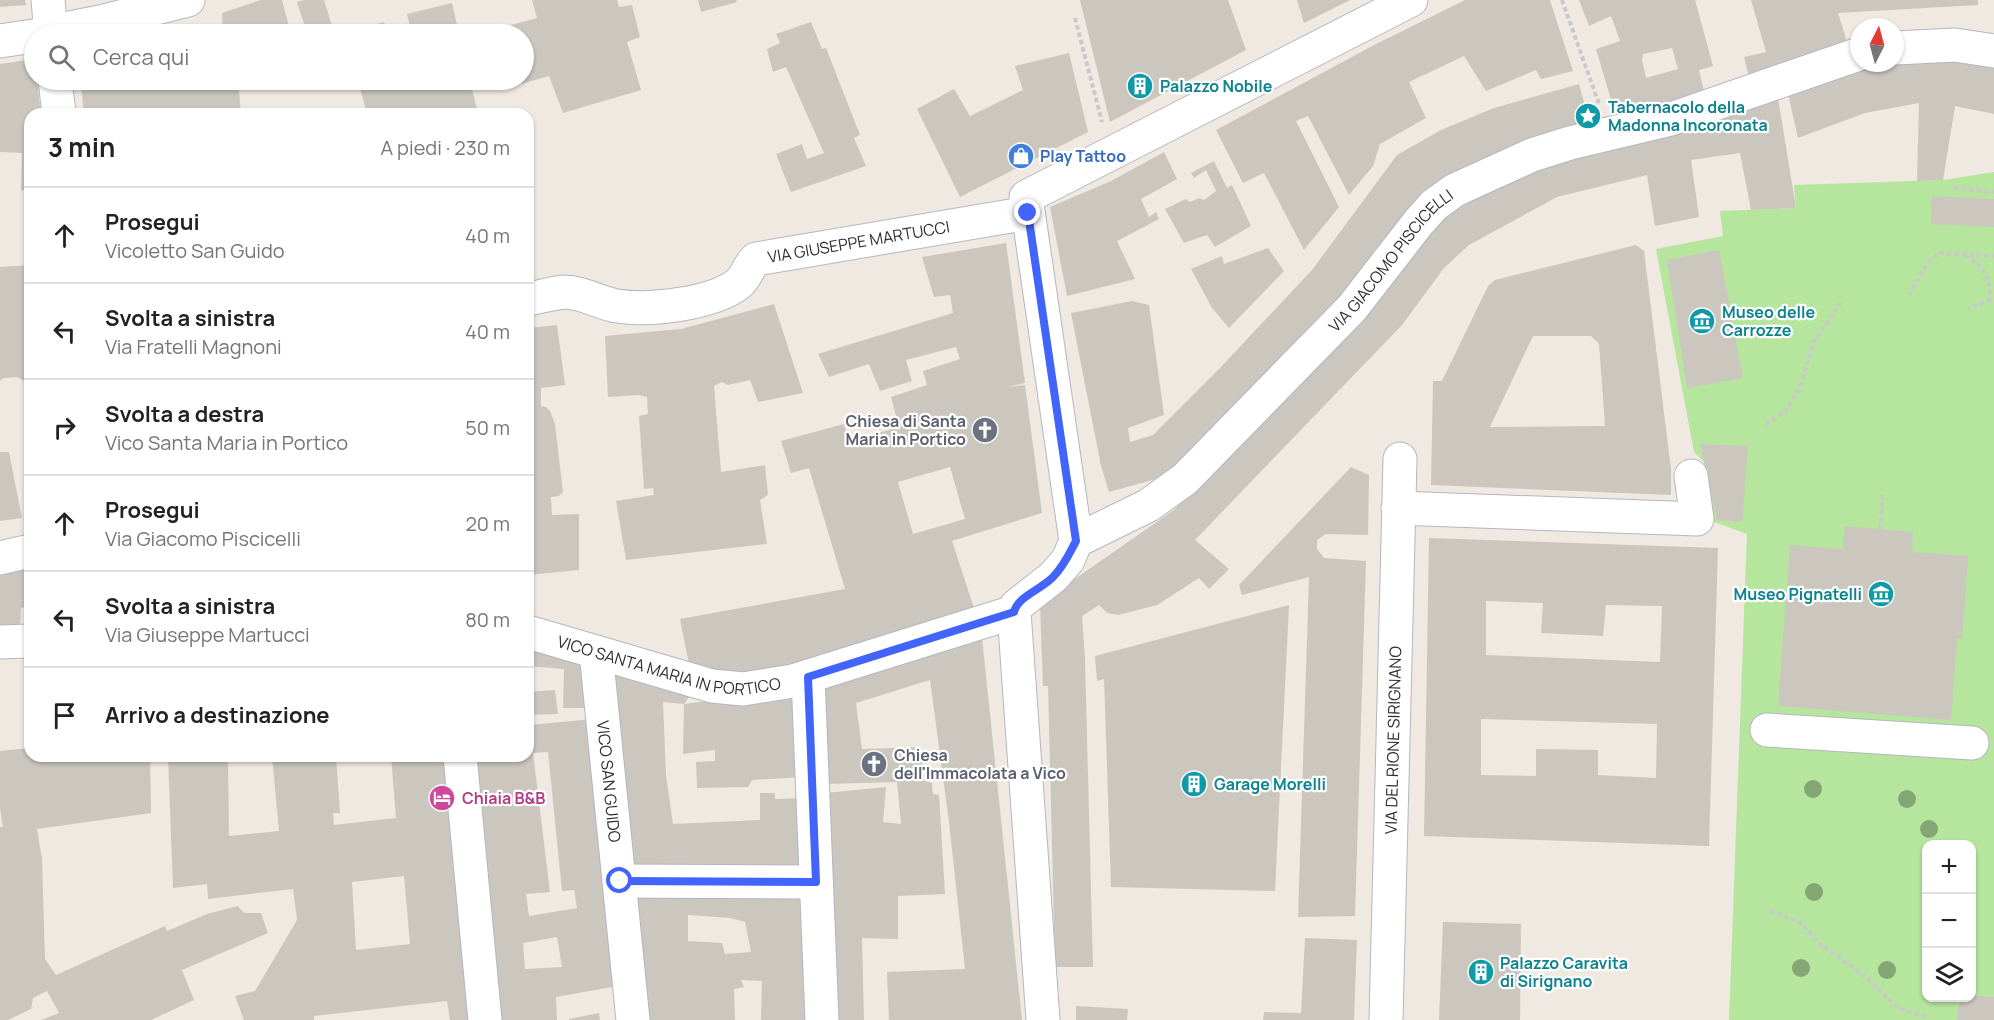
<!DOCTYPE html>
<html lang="it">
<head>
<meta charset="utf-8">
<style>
  body { margin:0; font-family:Manrope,sans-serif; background:#f6f6f6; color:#222 }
  .controls { position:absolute; right:18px; bottom:18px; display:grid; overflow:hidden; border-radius:12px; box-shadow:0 2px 4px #0004 }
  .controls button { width:54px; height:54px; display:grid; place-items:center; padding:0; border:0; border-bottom:2px solid #e0e0e0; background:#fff; color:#222; font:30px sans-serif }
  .compass { position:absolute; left:1850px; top:18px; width:54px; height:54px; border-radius:50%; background:#fff; box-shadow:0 2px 4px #0004; rotate:6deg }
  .stop { position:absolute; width:18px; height:18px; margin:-14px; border:4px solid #4264fb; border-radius:50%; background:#fff }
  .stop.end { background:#4264fb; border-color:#fff; box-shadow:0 2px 6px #0008 }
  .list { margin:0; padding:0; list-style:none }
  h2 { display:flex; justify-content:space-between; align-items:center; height:78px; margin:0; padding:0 24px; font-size:26px }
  h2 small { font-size:20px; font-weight:400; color:#767676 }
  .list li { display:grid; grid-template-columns:39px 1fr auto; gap:18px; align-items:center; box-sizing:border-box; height:96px; padding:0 24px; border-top:2px solid #e0e0e0 }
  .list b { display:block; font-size:22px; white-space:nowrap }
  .list p { margin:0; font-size:20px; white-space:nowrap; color:#767676 }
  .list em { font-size:20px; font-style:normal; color:#767676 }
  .icon { flex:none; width:33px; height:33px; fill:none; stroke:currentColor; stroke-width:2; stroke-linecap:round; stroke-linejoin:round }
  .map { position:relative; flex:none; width:1994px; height:1020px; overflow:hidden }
  .search { position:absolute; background:#fff; box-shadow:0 2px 4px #0004; left:24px; top:24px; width:510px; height:66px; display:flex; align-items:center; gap:15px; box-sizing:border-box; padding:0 21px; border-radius:33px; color:#767676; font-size:22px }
  .panel { position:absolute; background:#fff; box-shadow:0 2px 4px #0004; left:24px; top:108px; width:510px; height:654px; border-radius:18px }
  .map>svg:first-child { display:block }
  .green { fill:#b6e59e }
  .building { fill:#cbc7bf; fill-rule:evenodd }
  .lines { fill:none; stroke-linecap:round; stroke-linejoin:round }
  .minor-casing { stroke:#b4b7c1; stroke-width:35 }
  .path { stroke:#c9c9c9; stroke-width:4; stroke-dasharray:4.5 3; stroke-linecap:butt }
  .minor { stroke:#fff; stroke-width:33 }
  .tree { fill:#84a574 }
  .route { stroke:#4264fb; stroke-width:8 }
  .labels { text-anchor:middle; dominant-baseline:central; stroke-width:4.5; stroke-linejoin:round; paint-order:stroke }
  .culture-label { font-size:16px; font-weight:bold; fill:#0d838f; stroke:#fff; text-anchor:start }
  .shop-label { font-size:16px; font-weight:bold; fill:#366cbe; stroke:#fff; text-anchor:start }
  .street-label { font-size:16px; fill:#2e2e2e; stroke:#fff }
  .worship-label { font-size:16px; font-weight:bold; fill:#5b616d; stroke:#fff; text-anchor:end }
  .hotel-label { font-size:16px; font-weight:bold; fill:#b23c85; stroke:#fff; text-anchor:start }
</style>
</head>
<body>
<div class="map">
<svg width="1994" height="1020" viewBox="0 0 1994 1020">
  <rect width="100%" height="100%" fill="#efe9e1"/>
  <!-- green -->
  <path class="green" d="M 1994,172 L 1994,997 L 1972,995 L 1972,844 L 1926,844 L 1926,998 L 1959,998 L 1957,1020 L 1729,1020 L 1747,534 L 1714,522 L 1704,462 L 1694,452 L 1656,249 L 1723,236 L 1720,211 L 1796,208 L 1794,185 L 1943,180 Z"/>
  <!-- building -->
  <path class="building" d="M 0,0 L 25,0 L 26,5 L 0,7 Z
    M 261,0 L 282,0 L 291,34 L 218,34 L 218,32 L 223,30 L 222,13 Z
    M 304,0 L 324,0 L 332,26 L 307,33 L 297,2 Z
    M 532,0 L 617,0 L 619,7 L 632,5 L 640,37 L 627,42 L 641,90 L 563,113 L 549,76 L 521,84 L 520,80 L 524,80 L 524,34 L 509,34 L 507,26 L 537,18 Z
    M 698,0 L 736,0 L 737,2 L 701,12 Z
    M 1080,0 L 1228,0 L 1246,50 L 1110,122 Z
    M 1297,0 L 1350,0 L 1304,23 Z
    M 1465,0 L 1550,0 L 1573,71 L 1541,79 L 1536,70 L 1486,91 L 1464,56 L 1409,82 L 1426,118 L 1380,144 L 1373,166 L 1349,195 L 1308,116 L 1296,121 L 1339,207 L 1304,250 L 1264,173 L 1243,183 L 1216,130 L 1376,44 Z
    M 1579,0 L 1695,0 L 1713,66 L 1699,70 L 1705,96 L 1617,120 L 1596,49 L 1620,41 L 1611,16 L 1589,26 ZM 1672,48 L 1678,69 L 1646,78 L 1642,60 L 1643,54 Z
    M 1751,0 L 1978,0 L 1978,5 L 1838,13 L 1850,51 L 1750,82 L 1744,57 L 1766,52 Z
    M 452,3 L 459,34 L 412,34 L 407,14 Z
    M 384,22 L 388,34 L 347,34 L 347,32 Z
    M 811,22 L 822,49 L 826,48 L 860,135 L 854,138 L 866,166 L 791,192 L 776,154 L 802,144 L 807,159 L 824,153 L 786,67 L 773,72 L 767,49 L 780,43 L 776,34 Z
    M 1069,53 L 1088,132 L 960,197 L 917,109 L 954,89 L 970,116 L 1023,90 L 1015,66 Z
    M 1943,55 L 1994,65 L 1994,114 L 1955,106 L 1943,180 L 1917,181 L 1919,103 L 1865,113 L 1798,138 L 1787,89 L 1868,63 L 1895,63 Z
    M 34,59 L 34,80 L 37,80 L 41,114 L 30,114 L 30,191 L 21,190 L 22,153 L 0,152 L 0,64 Z
    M 167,80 L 238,80 L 241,114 L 84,114 L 81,86 Z
    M 257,80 L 285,80 L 285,82 L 257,84 Z
    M 358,80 L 470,80 L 478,114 L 367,114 Z
    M 1579,84 L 1591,128 L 1508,149 L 1465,166 L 1423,196 L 1341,301 L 1174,474 L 1109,492 L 1101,466 L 1071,313 L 1132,301 L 1149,305 L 1164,415 L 1128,428 L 1130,442 L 1153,435 L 1220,368 L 1312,270 L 1397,155 L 1441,130 L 1494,108 Z
    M 1777,92 L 1796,208 L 1751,210 L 1740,153 L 1691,160 L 1699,217 L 1655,226 L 1647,175 L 1557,197 L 1469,245 L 1444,268 L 1402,325 L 1195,540 L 1229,569 L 1209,589 L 1199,578 L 1157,605 L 1118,615 L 1107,613 L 1099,605 L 1082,616 L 1085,659 L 1093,967 L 1055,967 L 1048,686 L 1043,686 L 1040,605 L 1047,595 L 1079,576 L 1174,510 L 1332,344 L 1430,231 L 1450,213 L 1513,178 Z
    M 1164,152 L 1177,179 L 1141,199 L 1149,217 L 1156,212 L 1159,219 L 1117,241 L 1135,279 L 1067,296 L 1050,207 L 1111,181 Z
    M 1214,161 L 1227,188 L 1232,185 L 1251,226 L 1215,247 L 1207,235 L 1184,243 L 1165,209 L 1186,199 L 1190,202 L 1199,198 L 1204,200 L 1216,191 L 1206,170 L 1194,178 L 1191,173 Z
    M 1932,196 L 1994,199 L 1994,227 L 1931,224 Z
    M 1006,243 L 1025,383 L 1007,387 L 1025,385 L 1042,513 L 952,541 L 976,614 L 922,633 L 746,676 L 691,674 L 680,619 L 845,589 L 809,468 L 791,473 L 781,441 L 844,424 L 849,442 L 899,427 L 891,397 L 927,385 L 923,371 L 960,359 L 956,347 L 906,360 L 912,381 L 880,391 L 869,364 L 829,377 L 818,354 L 953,313 L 950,295 L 934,297 L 922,257 ZM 950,467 L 965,519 L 913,534 L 898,482 Z
    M 1636,245 L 1644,251 L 1671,469 L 1671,495 L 1431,485 L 1433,381 L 1442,381 L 1488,286 L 1495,280 ZM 1533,336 L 1591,336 L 1599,344 L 1605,426 L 1490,427 Z
    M 1268,248 L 1284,271 L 1229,328 L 1212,308 L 1191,269 L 1222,256 L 1224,264 Z
    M 1719,250 L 1743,378 L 1687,388 L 1667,260 Z
    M 30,265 L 30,388 L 25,381 L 16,377 L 4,378 L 0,381 L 0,267 Z
    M 774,304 L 803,393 L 758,402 L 750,380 L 728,385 L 722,382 L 714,386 L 721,472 L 765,465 L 768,495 L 760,500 L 767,544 L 626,560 L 616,501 L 654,495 L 653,488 L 644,489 L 639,416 L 648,414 L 647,397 L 639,395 L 608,397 L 605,336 L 681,329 Z
    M 557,325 L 565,385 L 541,388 L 541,406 L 546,407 L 550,411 L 555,424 L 563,492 L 559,496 L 551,497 L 552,515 L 579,514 L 579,570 L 528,575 L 528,328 Z
    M 1700,444 L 1748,446 L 1742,522 L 1717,520 Z
    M 0,452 L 9,452 L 22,518 L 0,521 Z
    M 1351,467 L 1369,475 L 1368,535 L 1326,534 L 1317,540 L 1317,549 L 1324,558 L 1366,561 L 1355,916 L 1298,917 L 1309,577 L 1242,595 L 1239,585 Z
    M 1845,526 L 1913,532 L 1912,552 L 1968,556 L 1962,639 L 1957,638 L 1951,720 L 1778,706 L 1790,545 L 1843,549 Z
    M 1429,538 L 1718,548 L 1709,846 L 1424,836 ZM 1486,601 L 1543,603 L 1541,633 L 1603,636 L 1606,605 L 1662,606 L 1660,662 L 1486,655 ZM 1481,719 L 1657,724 L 1656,778 L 1598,775 L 1598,750 L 1536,749 L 1536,776 L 1481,775 Z
    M 30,565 L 30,606 L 21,608 L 20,630 L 0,636 L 0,572 Z
    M 1289,605 L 1275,891 L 1111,887 L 1104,679 L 1097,681 L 1095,656 Z
    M 981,628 L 1022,1020 L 889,1020 L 887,972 L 965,969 L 949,822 L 930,680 L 856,703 L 862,749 L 921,747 L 923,780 L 932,783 L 933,794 L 939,795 L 945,894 L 898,896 L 898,939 L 862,938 L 864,1020 L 834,1020 L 825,793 L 886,787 L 883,822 L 901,824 L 897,782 L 827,784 L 822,688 Z
    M 528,640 L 588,655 L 593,708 L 563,708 L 564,669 L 528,666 Z
    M 608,664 L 689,687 L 689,697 L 684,704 L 801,689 L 805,777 L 752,780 L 748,787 L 697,788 L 696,762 L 715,761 L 715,750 L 683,754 L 684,704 L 663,702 L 666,775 L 673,824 L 760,820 L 760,793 L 775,793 L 775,799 L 805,798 L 807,873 L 628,875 Z
    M 555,690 L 558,714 L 528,715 L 528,692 Z
    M 593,719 L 618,986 L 556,997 L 557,1020 L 497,1020 L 472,756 L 528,756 L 528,724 L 530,725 ZM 548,752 L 562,891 L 574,890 L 577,908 L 529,916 L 526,894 L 550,892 L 533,753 ZM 557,937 L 562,967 L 525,969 L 523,943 Z
    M 30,748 L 30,756 L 150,756 L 151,813 L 37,829 L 42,859 L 45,959 L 56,975 L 165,926 L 167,931 L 207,914 L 238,906 L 244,913 L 261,913 L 268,933 L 182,970 L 194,1000 L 151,1020 L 41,1020 L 59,1013 L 47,991 L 33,998 L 31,1009 L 8,1020 L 0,1020 L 0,827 L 3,827 L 0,809 L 0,751 Z
    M 168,756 L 228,756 L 229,836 L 279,831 L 272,756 L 336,756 L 340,813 L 333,813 L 334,825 L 396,818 L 391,756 L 452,756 L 477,1020 L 450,1020 L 447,1001 L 314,1016 L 314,1020 L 244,1020 L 235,996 L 255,991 L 297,920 L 293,889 L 208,899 L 207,884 L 173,888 ZM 404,876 L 410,944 L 356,950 L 352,882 Z
    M 630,889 L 807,890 L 811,1020 L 761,1020 L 762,981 L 741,980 L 744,987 L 734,989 L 735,1020 L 643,1020 ZM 688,915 L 731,918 L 745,922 L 751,952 L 725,954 L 722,943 L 688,941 Z
    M 1443,922 L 1521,924 L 1520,1020 L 1439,1020 Z
    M 1305,938 L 1357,940 L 1354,1020 L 1263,1020 L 1264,1012 L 1301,1013 Z
    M 1972,995 L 1994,997 L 1994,1020 L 1957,1020 L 1959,998 L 1972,998 Z
    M 1076,1006 L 1128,1009 L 1127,1020 L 1076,1020 Z
    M 599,1013 L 600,1020 L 569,1020 L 569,1019 Z"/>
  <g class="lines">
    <defs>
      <g id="minor">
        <path d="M 48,0 L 51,34"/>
        <path d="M 40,34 L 100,22 L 188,0"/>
        <path d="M 0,41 L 34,36"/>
        <path d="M 1895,48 L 1955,45 L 1994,51"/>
        <path d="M 55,80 L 59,114"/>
        <path id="s1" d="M 528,299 C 540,297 552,293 564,292 C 583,292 599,303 617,306 C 649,311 712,304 738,284 C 747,277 748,266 756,259 L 1028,213"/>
        <path d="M 1398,508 L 1697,519 L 1691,476"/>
        <path d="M 1076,541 L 1026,197 L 1411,0"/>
        <path d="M 0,558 L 30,551"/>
        <path id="s2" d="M 528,632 L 712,686 L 743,689 L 793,681 L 1014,612"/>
        <path d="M 0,642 L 30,641"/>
        <path id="s3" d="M 596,652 L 633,1020"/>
        <path d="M 808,677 L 822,1020"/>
        <path d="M 1767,730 L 1972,743"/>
        <path d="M 460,756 L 485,1020"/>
        <path d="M 619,881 L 816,882"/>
        <path id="s4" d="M 1043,1020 L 1014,612 L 1016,606 L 1053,577 L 1068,560 L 1076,541 L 1149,505 L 1185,479 L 1352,308 L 1418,223 L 1434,205 L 1455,190 L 1532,155 L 1570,143 L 1671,119 L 1859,54"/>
        <path id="s5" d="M 1386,1020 L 1400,459"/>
      </g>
    </defs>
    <!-- minor casing -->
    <use href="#minor" class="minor-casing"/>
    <!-- path -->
    <path class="path" d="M 1562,0 L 1599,104
      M 1075,18 L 1102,122
      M 1954,188 L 1994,192
      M 1965,255 C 1985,269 1991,276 1989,300 L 1968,309
      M 1909,295 L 1927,264 L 1939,253 L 1994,256
      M 1766,424 L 1786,411 L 1802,383 L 1813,343 L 1841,302
      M 1880,529 L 1883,492
      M 1770,911 L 1801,923 L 1820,944 L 1861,973 L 1898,1008 L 1925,1016"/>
    <!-- minor -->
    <use href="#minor" class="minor"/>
  </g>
  <!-- trees -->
  <g class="tree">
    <circle cx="1813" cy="789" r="9"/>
    <circle cx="1907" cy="799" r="9"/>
    <circle cx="1929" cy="829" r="9"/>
    <circle cx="1814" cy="892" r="9"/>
    <circle cx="1801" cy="968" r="9"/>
    <circle cx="1887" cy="970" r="9"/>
  </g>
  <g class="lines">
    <!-- route -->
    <path class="route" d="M 620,881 L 816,882 L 808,677 L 1014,612 C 1018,596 1042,589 1053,577 C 1064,566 1069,554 1076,541 L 1028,213"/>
  </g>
  <!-- icons -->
  <defs>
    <symbol id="building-disc" viewBox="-11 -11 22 22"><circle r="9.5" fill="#0f9aa8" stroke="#fff"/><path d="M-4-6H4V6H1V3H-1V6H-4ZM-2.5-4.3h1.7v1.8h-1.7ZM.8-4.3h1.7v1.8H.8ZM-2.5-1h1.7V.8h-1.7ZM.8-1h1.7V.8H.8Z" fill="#fff"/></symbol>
    <symbol id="sight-disc" viewBox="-11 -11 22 22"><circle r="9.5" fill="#0f9aa8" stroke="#fff"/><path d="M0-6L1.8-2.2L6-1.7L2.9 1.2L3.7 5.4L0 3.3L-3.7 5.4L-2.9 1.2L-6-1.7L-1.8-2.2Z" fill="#fff"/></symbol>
    <symbol id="shop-disc" viewBox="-11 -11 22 22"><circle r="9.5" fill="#3f7fe0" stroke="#fff"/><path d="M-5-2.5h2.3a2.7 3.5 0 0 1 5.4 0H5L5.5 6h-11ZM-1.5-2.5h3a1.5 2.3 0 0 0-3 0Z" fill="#fff"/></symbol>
    <symbol id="museum-disc" viewBox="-11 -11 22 22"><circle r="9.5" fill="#0f9aa8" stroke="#fff"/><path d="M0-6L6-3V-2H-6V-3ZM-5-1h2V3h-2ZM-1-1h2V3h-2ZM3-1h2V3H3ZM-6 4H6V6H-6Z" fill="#fff"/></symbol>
    <symbol id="church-disc" viewBox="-11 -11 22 22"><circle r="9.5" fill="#6b7280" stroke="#fff"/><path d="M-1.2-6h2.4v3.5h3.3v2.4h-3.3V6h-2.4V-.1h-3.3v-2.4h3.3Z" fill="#fff"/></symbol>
    <symbol id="hotel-disc" viewBox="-11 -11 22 22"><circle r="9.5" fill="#d1479c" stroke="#fff"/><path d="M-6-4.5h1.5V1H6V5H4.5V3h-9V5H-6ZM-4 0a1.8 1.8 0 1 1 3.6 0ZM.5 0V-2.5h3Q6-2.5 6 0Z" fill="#fff"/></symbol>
  </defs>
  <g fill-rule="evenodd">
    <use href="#building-disc" x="1125" y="71" width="30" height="30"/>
    <use href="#sight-disc" x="1573" y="101" width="30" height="30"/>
    <use href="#shop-disc" x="1006" y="141" width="30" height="30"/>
    <use href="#museum-disc" x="1687" y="306" width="30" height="30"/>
    <use href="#church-disc" x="970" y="415" width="30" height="30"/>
    <use href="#museum-disc" x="1866" y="579" width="30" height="30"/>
    <use href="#church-disc" x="859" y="749" width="30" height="30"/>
    <use href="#building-disc" x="1179" y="769" width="30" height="30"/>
    <use href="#hotel-disc" x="427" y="783" width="30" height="30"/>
    <use href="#building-disc" x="1466" y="957" width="30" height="30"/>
  </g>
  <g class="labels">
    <!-- culture labels -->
    <g class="culture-label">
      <text x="1160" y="86">Palazzo Nobile</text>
      <text x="1608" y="107">Tabernacolo della<tspan x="1608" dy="18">Madonna Incoronata</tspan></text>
      <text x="1722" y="312">Museo delle<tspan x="1722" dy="18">Carrozze</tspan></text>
      <text x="1862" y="594" text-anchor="end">Museo Pignatelli</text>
      <text x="1214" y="784">Garage Morelli</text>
      <text x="1500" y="963">Palazzo Caravita<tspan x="1500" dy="18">di Sirignano</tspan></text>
    </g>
    <!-- shop labels -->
    <g class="shop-label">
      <text x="1040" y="156">Play Tattoo</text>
    </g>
    <!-- street labels -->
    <g class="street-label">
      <text stroke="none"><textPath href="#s1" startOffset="352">VIA GIUSEPPE MARTUCCI</textPath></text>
      <text stroke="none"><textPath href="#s4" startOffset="932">VIA GIACOMO PISCICELLI</textPath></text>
      <text stroke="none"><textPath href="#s2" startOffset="146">VICO SANTA MARIA IN PORTICO</textPath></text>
      <text stroke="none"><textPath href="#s5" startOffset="280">VIA DEL RIONE SIRIGNANO</textPath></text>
      <text stroke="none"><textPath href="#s3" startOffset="130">VICO SAN GUIDO</textPath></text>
    </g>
    <!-- worship labels -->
    <g class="worship-label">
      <text x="966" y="421">Chiesa di Santa<tspan x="966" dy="18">Maria in Portico</tspan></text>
      <text x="894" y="755" text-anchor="start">Chiesa<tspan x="894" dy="18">dell'Immacolata a Vico</tspan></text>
    </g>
    <!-- hotel labels -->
    <g class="hotel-label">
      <text x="462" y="798">Chiaia B&amp;B</text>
    </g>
  </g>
</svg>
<div class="controls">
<button>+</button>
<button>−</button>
<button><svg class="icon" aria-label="layers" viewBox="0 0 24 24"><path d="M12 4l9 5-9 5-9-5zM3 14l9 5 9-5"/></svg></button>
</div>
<svg class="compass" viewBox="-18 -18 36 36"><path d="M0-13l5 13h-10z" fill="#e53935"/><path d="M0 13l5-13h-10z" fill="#767676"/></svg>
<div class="stop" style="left:620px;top:881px"></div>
<div class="stop end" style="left:1028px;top:213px"></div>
<div class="search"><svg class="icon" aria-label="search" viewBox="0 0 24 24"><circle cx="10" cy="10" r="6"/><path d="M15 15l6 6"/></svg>Cerca qui</div>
<section class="panel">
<h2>3 min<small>A piedi · 230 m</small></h2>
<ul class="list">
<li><svg class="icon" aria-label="ahead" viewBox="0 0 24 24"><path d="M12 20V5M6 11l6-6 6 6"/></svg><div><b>Prosegui</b><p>Vicoletto San Guido</p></div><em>40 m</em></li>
<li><svg class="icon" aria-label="left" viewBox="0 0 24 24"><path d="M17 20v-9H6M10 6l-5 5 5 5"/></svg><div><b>Svolta a sinistra</b><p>Via Fratelli Magnoni</p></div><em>40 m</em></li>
<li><svg class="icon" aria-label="right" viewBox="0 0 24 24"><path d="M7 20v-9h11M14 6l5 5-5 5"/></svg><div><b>Svolta a destra</b><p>Vico Santa Maria in Portico</p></div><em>50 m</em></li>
<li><svg class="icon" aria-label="ahead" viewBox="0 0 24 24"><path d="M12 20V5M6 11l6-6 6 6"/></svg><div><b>Prosegui</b><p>Via Giacomo Piscicelli</p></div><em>20 m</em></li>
<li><svg class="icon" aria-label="left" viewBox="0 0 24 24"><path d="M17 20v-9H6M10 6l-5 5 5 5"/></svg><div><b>Svolta a sinistra</b><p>Via Giuseppe Martucci</p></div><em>80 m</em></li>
<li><svg class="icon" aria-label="arrive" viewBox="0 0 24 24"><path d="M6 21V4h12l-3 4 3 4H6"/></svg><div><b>Arrivo a destinazione</b></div></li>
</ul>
</section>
</div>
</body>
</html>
